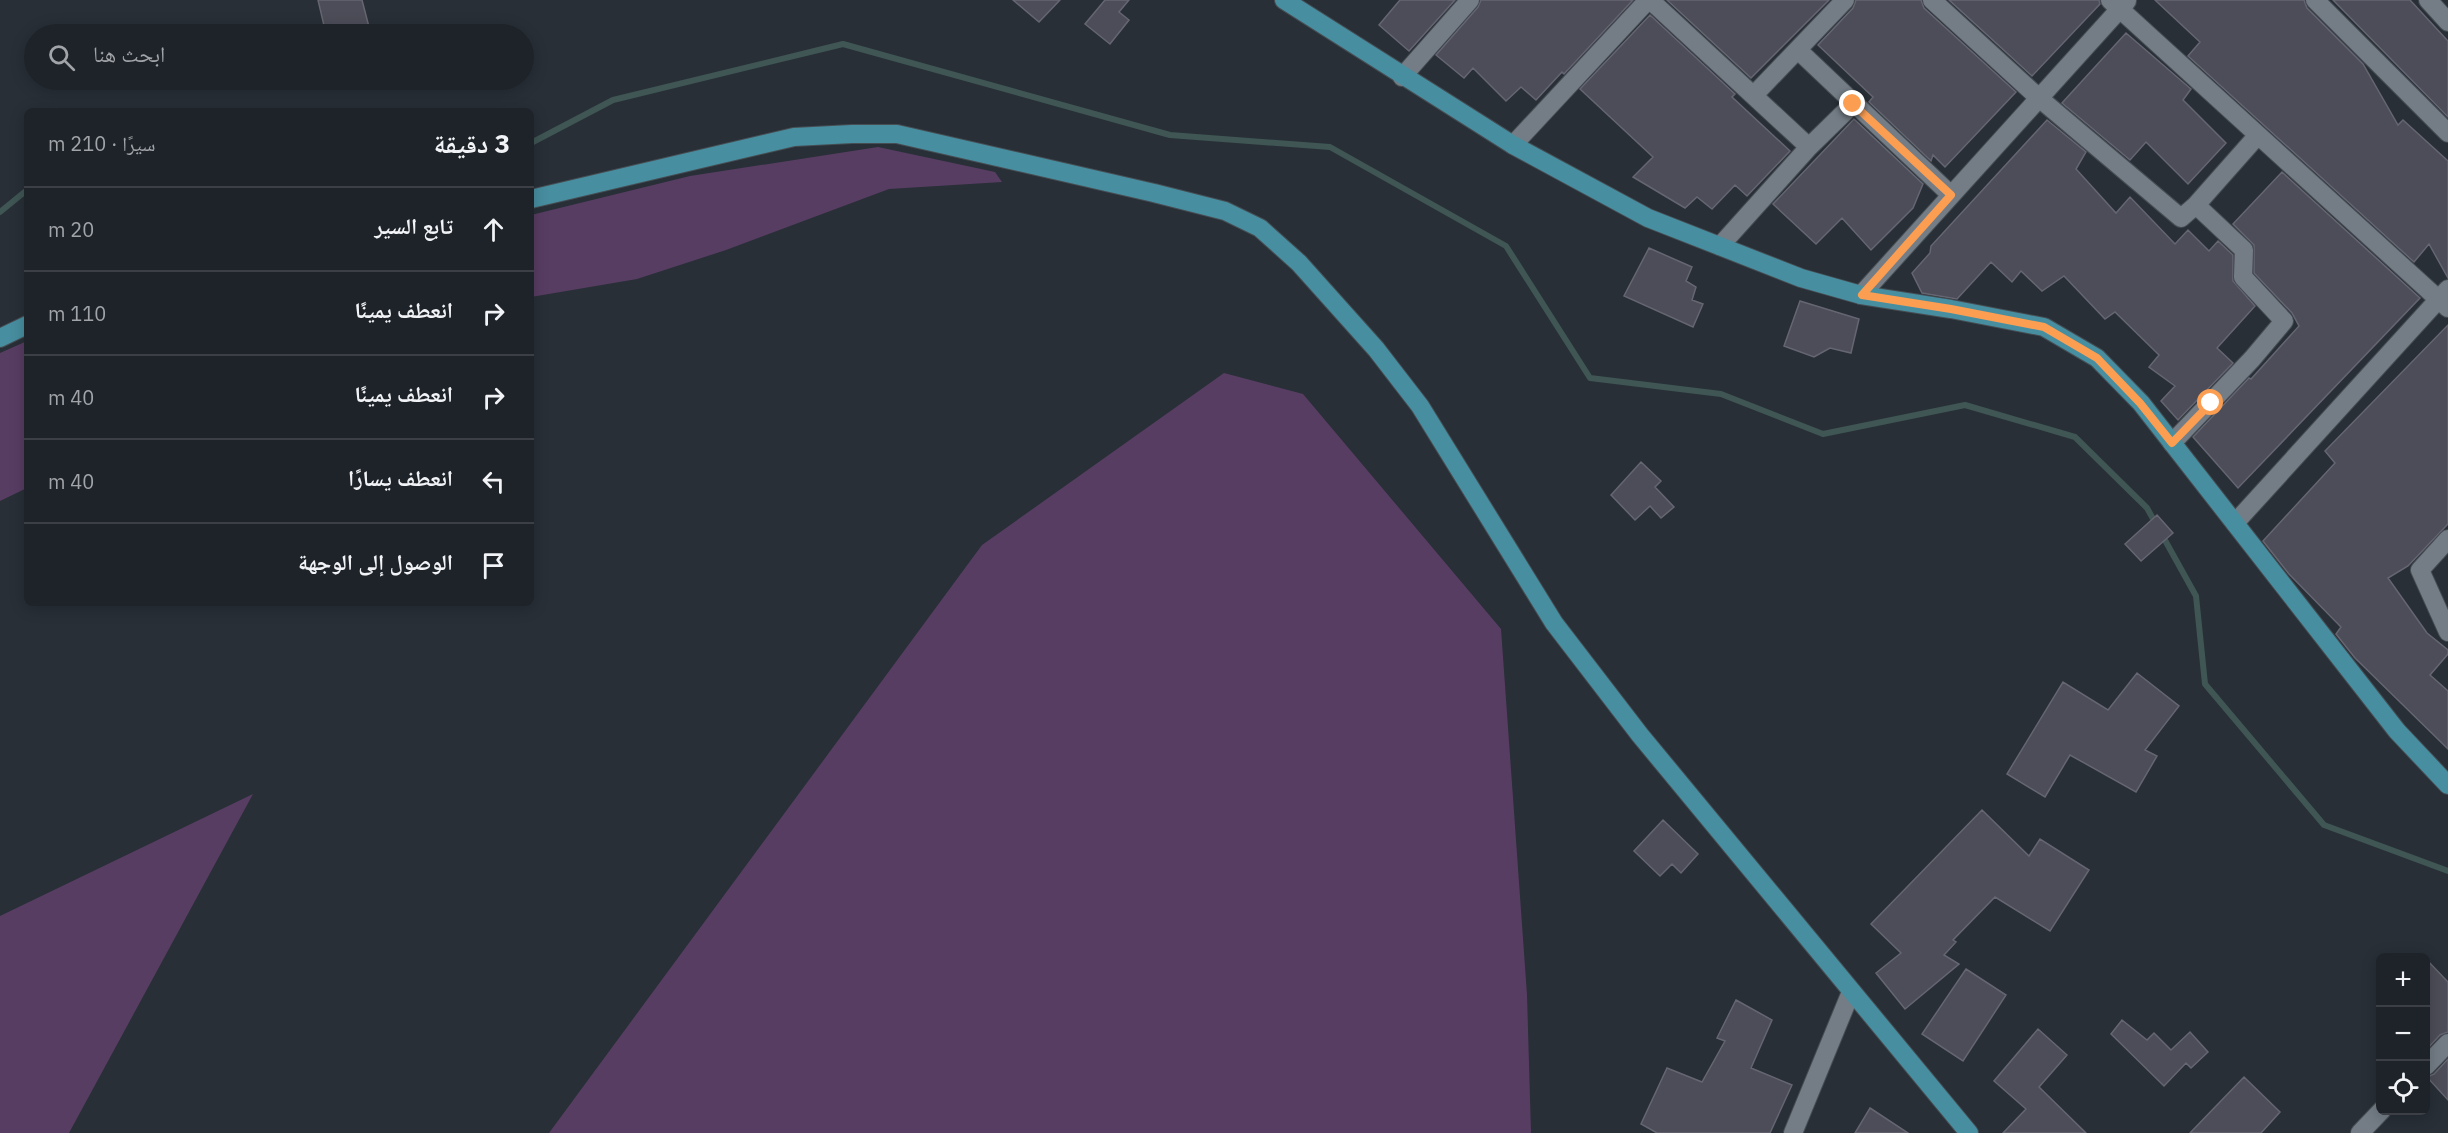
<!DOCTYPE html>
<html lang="ar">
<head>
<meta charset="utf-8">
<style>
  body { margin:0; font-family:"IBM Plex Sans","Noto Naskh Arabic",sans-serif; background:#2b2f35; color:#f1f3f6; direction:rtl }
  .controls { position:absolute; right:18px; bottom:18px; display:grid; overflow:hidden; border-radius:9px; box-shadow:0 3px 15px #0003 }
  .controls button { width:54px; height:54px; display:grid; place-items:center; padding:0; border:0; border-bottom:2px solid #3c4046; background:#1e2329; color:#f1f3f6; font:30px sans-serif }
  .stop { position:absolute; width:18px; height:18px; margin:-14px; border:4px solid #fb9e52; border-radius:50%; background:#fff }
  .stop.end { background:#fb9e52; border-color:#fff; box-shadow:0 2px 6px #0008 }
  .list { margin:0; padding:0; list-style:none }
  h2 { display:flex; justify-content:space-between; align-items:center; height:78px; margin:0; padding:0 24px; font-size:26px }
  h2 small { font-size:20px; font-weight:400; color:#a1a4a8 }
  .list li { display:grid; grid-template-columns:39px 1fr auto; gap:18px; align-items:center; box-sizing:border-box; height:84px; padding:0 24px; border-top:2px solid #3c4046 }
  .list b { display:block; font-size:22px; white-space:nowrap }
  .list em { font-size:20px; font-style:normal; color:#a1a4a8 }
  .icon { flex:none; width:33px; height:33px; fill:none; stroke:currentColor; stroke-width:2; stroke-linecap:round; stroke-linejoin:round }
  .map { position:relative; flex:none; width:2448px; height:1133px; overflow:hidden; direction:ltr }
  .search { position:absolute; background:#1e2329; box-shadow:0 3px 15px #0003; left:24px; top:24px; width:510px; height:66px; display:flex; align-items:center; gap:15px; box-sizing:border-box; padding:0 21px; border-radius:33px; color:#a1a4a8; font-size:22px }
  .panel { position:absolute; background:#1e2329; box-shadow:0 3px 15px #0003; left:24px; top:108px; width:510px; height:498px; border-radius:9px; direction:rtl }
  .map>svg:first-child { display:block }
  .green { fill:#583d63 }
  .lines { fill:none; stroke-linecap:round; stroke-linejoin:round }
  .stream { stroke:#3f5654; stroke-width:6 }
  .building { fill:#4c4d58; stroke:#656671; stroke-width:1.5 }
  .minor-casing { stroke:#464d53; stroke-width:20 }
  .major-casing { stroke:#464d53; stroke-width:20 }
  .minor { stroke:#747d86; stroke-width:18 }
  .major { stroke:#478ea0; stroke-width:18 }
  .route { stroke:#fb9e52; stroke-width:8 }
</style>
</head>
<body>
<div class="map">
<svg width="2448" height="1133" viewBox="0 0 2448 1133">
  <rect width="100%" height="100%" fill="#282f37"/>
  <!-- green -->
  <path class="green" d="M 878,147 L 995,172 L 1002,182 L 889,189 L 726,250 L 637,279 L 531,297 L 531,215 L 690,176 Z
    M 27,341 L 27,488 L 0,501 L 0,353 Z
    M 1224,373 L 1303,394 L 1501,629 L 1527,995 L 1531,1133 L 549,1133 L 982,545 Z
    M 253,794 L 69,1133 L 0,1133 L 0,916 Z"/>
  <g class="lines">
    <!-- stream -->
    <path class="stream" d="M 531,143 L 613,100 L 843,44 L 1170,135 L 1330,147 L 1506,246 L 1590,378 L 1721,394 L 1823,434 L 1965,405 L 2075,437 L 2147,508 L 2156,524
      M 0,212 L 27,190
      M 2161,533 L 2196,596 L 2205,684 L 2324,825 L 2448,871"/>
  </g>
  <!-- building -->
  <path class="building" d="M 318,0 L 362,0 L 369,27 L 341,34 L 326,34 Z
    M 1013,0 L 1060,0 L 1039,22 Z
    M 1105,0 L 1129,0 L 1119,12 L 1129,20 L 1110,44 L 1085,24 Z
    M 1400,0 L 1455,0 L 1409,51 L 1379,25 Z
    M 1481,0 L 1633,0 L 1564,74 L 1562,72 L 1536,100 L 1521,87 L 1506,101 L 1473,68 L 1464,78 L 1436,55 L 1478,7 Z
    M 1667,0 L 1829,0 L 1751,78 Z
    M 1856,0 L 1921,0 L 1924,8 L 2016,92 L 1945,167 L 1933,155 L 1931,161 L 1869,102 L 1873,97 L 1818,45 L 1853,8 Z
    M 1949,0 L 2099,0 L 2100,4 L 2032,76 Z
    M 2155,0 L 2304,0 L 2307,8 L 2363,64 L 2398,125 L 2403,120 L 2448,161 L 2448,278 L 2429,244 L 2414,262 L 2188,56 L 2200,42 Z
    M 2333,0 L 2410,0 L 2448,41 L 2448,117 Z
    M 1650,15 L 1735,94 L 1732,97 L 1790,151 L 1747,196 L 1735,185 L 1712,209 L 1697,197 L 1685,208 L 1633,177 L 1653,157 L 1580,89 Z
    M 2126,33 L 2191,89 L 2183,100 L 2226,143 L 2188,184 L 2146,142 L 2130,160 L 2062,103 Z
    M 1854,119 L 1923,184 L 1913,208 L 1871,250 L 1842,218 L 1816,244 L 1773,204 Z
    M 2047,120 L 2086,152 L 2076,169 L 2116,213 L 2130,197 L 2175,244 L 2188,230 L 2209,251 L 2218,241 L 2233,255 L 2233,281 L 2255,306 L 2217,348 L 2233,363 L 2178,420 L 2161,401 L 2175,386 L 2149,367 L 2159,355 L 2115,312 L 2105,319 L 2064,276 L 2042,291 L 2021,271 L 2012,282 L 1991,262 L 1957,299 L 1922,293 L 1912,273 L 1930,253 L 1931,246 Z
    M 2282,172 L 2420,298 L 2238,488 L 2193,437 L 2249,378 L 2251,379 L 2299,326 L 2292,313 L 2254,273 L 2254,245 L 2233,224 Z
    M 1649,248 L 1692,267 L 1686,281 L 1696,287 L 1692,300 L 1703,304 L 1693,327 L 1624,296 Z
    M 1800,301 L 1859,319 L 1851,353 L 1830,348 L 1814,357 L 1784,346 Z
    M 2448,325 L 2448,524 L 2408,566 L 2388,578 L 2427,633 L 2448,650 L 2448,654 L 2430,675 L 2448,691 L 2448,749 L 2355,658 L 2336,634 L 2341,627 L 2289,574 L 2263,541 L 2335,463 L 2325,451 Z
    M 1641,462 L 1661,481 L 1655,487 L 1674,507 L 1661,518 L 1650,506 L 1635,520 L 1611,495 Z
    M 2157,515 L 2173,533 L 2141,561 L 2125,544 Z
    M 2137,673 L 2179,706 L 2145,750 L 2157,756 L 2136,792 L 2070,755 L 2045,797 L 2007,774 L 2063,682 L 2108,710 Z
    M 1982,810 L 2029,856 L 2040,839 L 2089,870 L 2050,931 L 1995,897 L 1953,940 L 1956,942 L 1944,955 L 1959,964 L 1905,1009 L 1876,973 L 1901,953 L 1871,924 Z
    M 1663,820 L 1698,854 L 1681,873 L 1672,864 L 1660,876 L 1634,851 Z
    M 2426,959 L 2448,982 L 2448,1032 L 2440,1035 L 2426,1050 Z
    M 1966,969 L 2006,995 L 1963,1061 L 1922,1034 Z
    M 1736,1000 L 1772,1020 L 1751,1068 L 1792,1085 L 1770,1133 L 1657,1133 L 1641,1124 L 1667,1068 L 1702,1082 L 1725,1041 L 1717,1038 Z
    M 2122,1020 L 2147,1040 L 2154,1033 L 2171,1050 L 2190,1032 L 2208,1052 L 2191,1068 L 2186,1063 L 2164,1086 L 2111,1034 Z
    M 2038,1029 L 2067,1055 L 2039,1087 L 2086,1133 L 2003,1133 L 2026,1109 L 1994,1081 Z
    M 2448,1059 L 2448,1100 L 2427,1077 L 2434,1074 Z
    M 2244,1077 L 2280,1112 L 2261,1133 L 2190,1133 Z
    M 1870,1108 L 1908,1133 L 1855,1133 Z"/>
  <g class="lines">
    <defs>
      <path id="minor" d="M 1650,0 L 1809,147
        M 1932,0 L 2039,98 L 2181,218 L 2196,205 L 2258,135
        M 2110,0 L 2448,308
        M 2315,0 L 2448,133
        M 2428,0 L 2448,22
        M 1798,50 L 1951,195
        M 1402,77 L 1470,0
        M 1754,95 L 1845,0
        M 1513,145 L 1648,0
        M 1720,246 L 1809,147 L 1853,104
        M 1861,295 L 2127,1
        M 2172,443 L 2252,359 L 2284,321 L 2243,277 L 2244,250 L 2196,205
        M 2235,523 L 2448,289
        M 2448,539 L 2420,570 L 2448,632
        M 2426,1066 L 2448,1043
        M 1793,1133 L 1851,992
        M 2360,1133 L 2382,1110"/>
      <path id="major" d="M 1284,0 L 1513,145 L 1648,218 L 1801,278 L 1861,295 L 1951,309 L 2044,327 L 2097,358 L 2141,403 L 2397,731 L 2448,785
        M 531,199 L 794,137 L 852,134 L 897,134 L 1154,193 L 1225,211 L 1260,228 L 1299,263 L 1376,349 L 1420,406 L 1554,623 L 1640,735 L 1969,1133
        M 0,338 L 27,325"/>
    </defs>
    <!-- minor casing -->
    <use href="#minor" class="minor-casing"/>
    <!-- major casing -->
    <use href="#major" class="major-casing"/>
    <!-- minor -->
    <use href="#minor" class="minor"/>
    <!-- major -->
    <use href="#major" class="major"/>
  </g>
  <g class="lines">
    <!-- route -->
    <path class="route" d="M 1853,104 L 1951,195 L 1862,295 L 1951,309 L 2044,327 L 2097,358 L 2140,403 L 2172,443 L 2211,403"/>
  </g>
</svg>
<div class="controls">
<button>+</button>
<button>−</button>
<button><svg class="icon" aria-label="locate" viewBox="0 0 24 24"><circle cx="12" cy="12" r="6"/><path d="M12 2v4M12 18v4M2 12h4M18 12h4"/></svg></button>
</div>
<div class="stop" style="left:2211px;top:403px"></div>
<div class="stop end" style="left:1853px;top:104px"></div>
<div class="search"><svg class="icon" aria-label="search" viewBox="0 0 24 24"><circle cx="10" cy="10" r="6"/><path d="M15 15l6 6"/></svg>ابحث هنا</div>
<section class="panel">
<h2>3 دقيقة<small>سيرًا · 210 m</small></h2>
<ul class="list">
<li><svg class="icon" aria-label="ahead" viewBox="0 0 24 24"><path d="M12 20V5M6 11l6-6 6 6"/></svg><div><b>تابع السير</b></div><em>20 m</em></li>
<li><svg class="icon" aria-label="right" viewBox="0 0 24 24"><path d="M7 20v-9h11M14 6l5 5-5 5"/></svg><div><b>انعطف يمينًا</b></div><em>110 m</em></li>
<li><svg class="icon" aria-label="right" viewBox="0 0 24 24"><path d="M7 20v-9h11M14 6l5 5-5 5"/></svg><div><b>انعطف يمينًا</b></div><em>40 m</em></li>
<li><svg class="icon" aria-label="left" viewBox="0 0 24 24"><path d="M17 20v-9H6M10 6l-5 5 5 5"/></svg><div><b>انعطف يسارًا</b></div><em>40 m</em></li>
<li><svg class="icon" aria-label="arrive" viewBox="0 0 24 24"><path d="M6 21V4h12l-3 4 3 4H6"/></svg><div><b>الوصول إلى الوجهة</b></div></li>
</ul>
</section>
</div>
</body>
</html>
